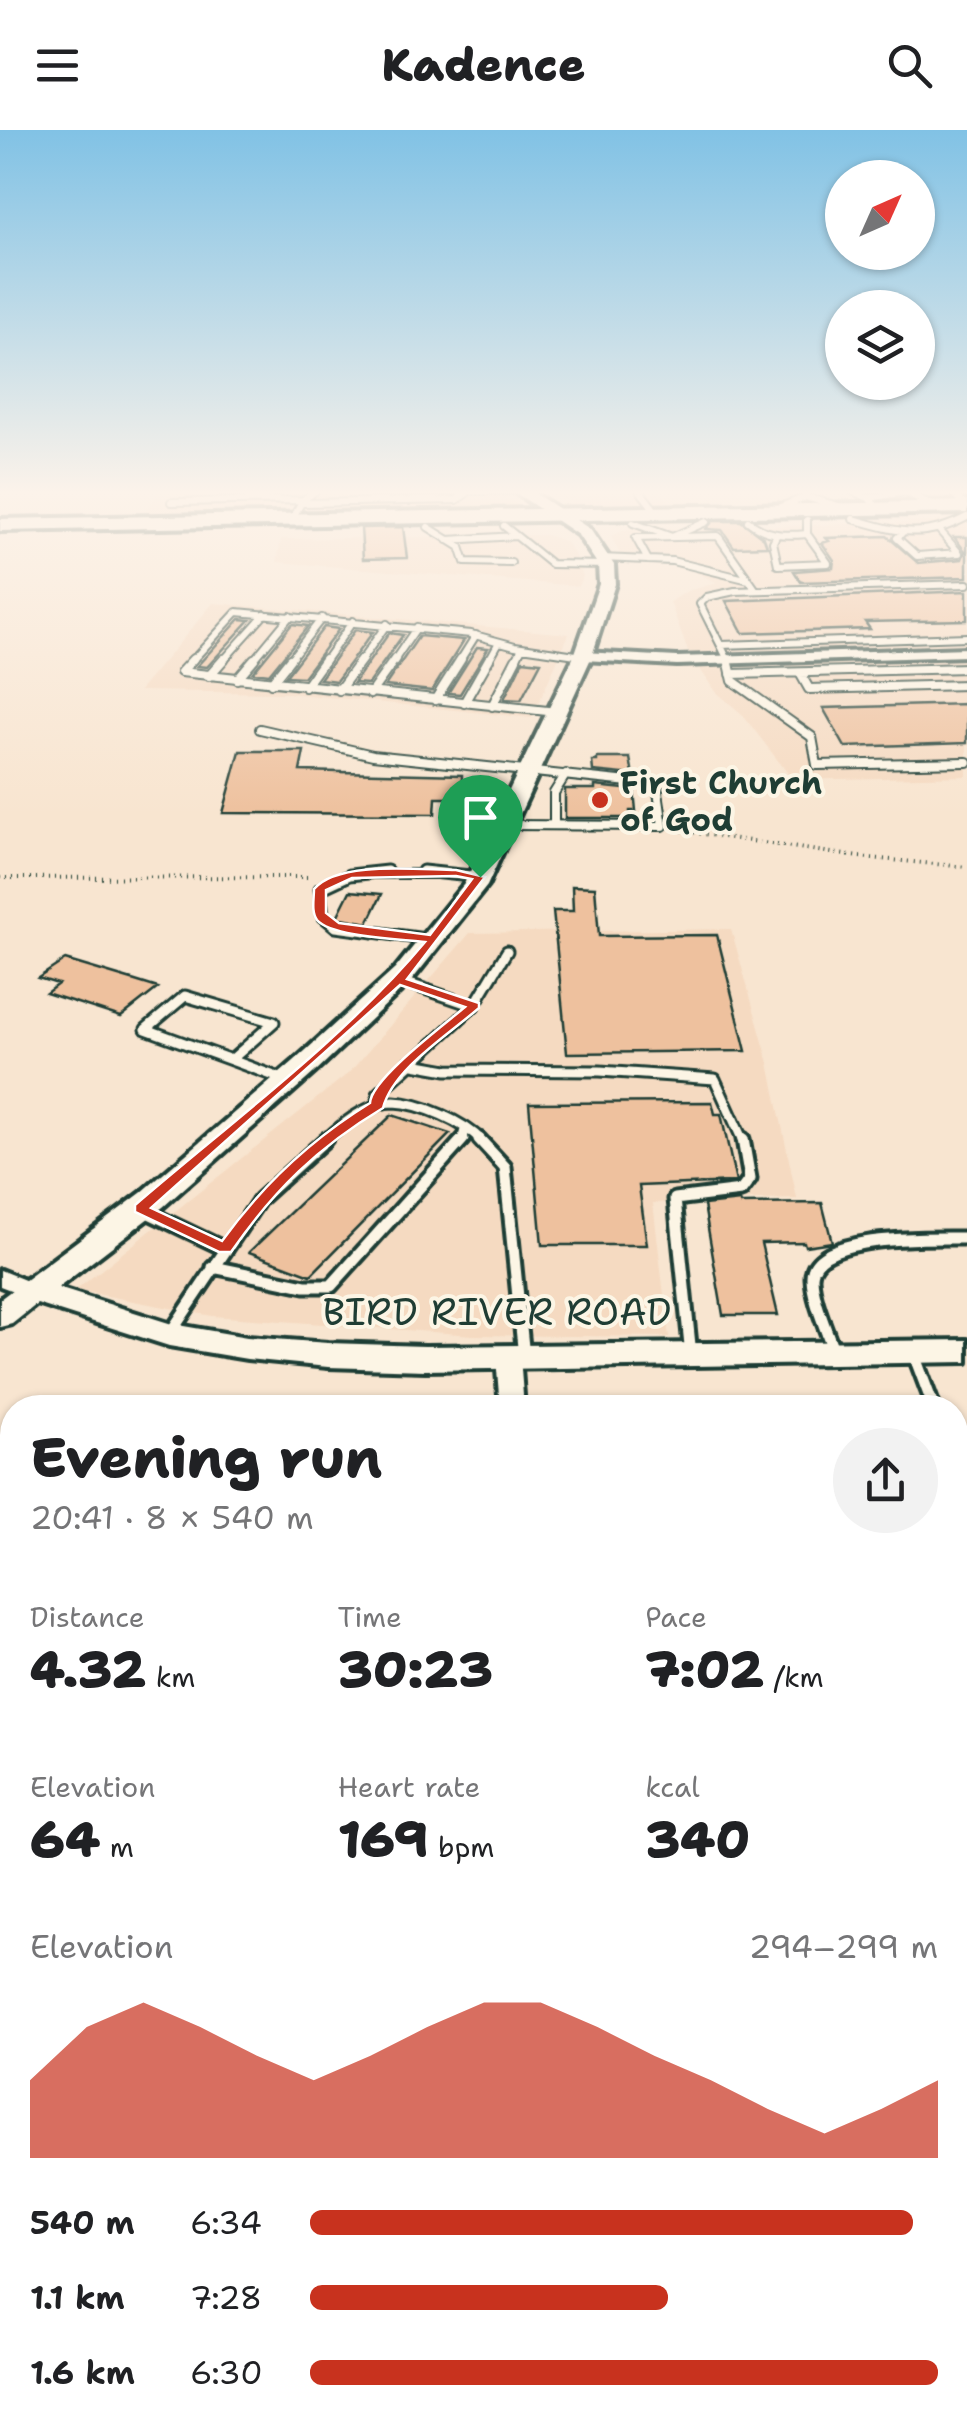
<!DOCTYPE html>
<meta charset="utf-8">
<style>
:root{--surface:#fff;--page:#f2f2f2;--text:#202124;--muted:#757577;--accent:#c8321e}
body{margin:0;font-family:"Shantell Sans",sans-serif;background:var(--page);color:var(--text);height:100vh;display:flex;flex-direction:column;font-size:38px;white-space:nowrap}
*{box-sizing:border-box;margin:0}
p{font-size:32px;color:var(--muted)}
.icon{flex:none;width:55px;height:55px;fill:none;stroke:currentColor;stroke-width:2;stroke-linecap:round;stroke-linejoin:round}
.map{position:relative;flex:1;overflow:hidden}
.panel{position:absolute;left:0px;top:1265px;width:968px;height:1038px;display:flex;flex-direction:column;background:var(--surface);border-radius:40px 40px 0 0;box-shadow:0 2px 8px #0004}
.panel>*{flex:none}
.needle{width:65px;rotate:45deg}
.controls{position:absolute;left:825px;top:30px;display:grid;gap:20px}
.controls a{display:grid;place-items:center;width:110px;height:110px;border-radius:50%;background:var(--surface);box-shadow:0 2px 8px #0004;font-size:50px}
.pin{position:absolute;display:grid;place-items:center;width:85px;height:85px;color:#fff;margin:-102px -42px;border-radius:50% 50% 50% 0;rotate:-45deg;box-shadow:0 0 10px #0007}
.pin .icon{rotate:45deg}
.round{display:grid;place-items:center;flex:none;width:105px;height:105px;border-radius:52px;background:var(--page)}
.overview{display:flex;align-items:center;justify-content:space-between;height:170px;padding:0 30px}
h1{font-size:55px;font-weight:800;line-height:75px}
.metrics{display:grid;grid-template-columns:repeat(3,1fr);gap:15px;height:170px;padding:10px 30px}
.metrics div{display:grid;align-content:center}
.metrics b{font-size:50px;font-weight:800}
.metrics small{font-size:28px;font-weight:400}
.metrics p{font-size:28px}
.chart{height:280px;padding:20px 30px}
.chart p{display:flex;justify-content:space-between}
.chart svg{width:100%;height:180px;margin-top:10px;fill:var(--accent);opacity:.7}
ul{padding:0 30px;list-style:none;font-size:32px}
li{display:grid;grid-template-columns:160px 120px 1fr;align-items:center;height:75px}
li i{height:25px;border-radius:12px;background:var(--accent)}
header{display:flex;justify-content:space-between;align-items:center;height:130px;padding:0 30px;background:var(--surface);font-size:45px;font-weight:800}
.map>svg:first-child{display:block}
.built{fill:#f5dac1}
.green{fill:#a2e5b0;stroke:#609172;stroke-width:2.5}
.building{fill:#eec19e;stroke:#1f3d34;stroke-width:2.5}
.lines{fill:none;stroke-linecap:round;stroke-linejoin:round}
.lane-far5-casing{stroke:#1f3d34;stroke-width:10}
.lane-far4-casing{stroke:#1f3d34;stroke-width:12}
.lane-far3-casing{stroke:#1f3d34;stroke-width:15}
.lane-far2-casing{stroke:#1f3d34;stroke-width:19}
.lane-far1-casing{stroke:#1f3d34;stroke-width:21}
.lane-casing{stroke:#1f3d34;stroke-width:25}
.street-casing{stroke:#1f3d34;stroke-width:8}
.secondary-casing{stroke:#1f3d34;stroke-width:8}
.highway-casing{stroke:#1f3d34;stroke-width:8}
.path-far2{stroke:#1f3d34;stroke-width:4;stroke-dasharray:1 5;stroke-linecap:butt}
.path-far1{stroke:#1f3d34;stroke-width:6;stroke-dasharray:4 10;stroke-linecap:butt}
.path{stroke:#1f3d34;stroke-width:8;stroke-dasharray:4 12;stroke-linecap:butt}
.lane-far5{stroke:#fcf5e5;stroke-width:6}
.lane-far4{stroke:#fcf5e5;stroke-width:8}
.lane-far3{stroke:#fcf5e5;stroke-width:9}
.lane-far2{stroke:#fcf5e5;stroke-width:11}
.lane-far1{stroke:#fcf5e5;stroke-width:14}
.lane{stroke:#fcf5e5;stroke-width:18}
.street{fill:#fcf5e5;fill-rule:evenodd}
.secondary{fill:#fcf5e5;fill-rule:evenodd}
.highway{fill:#fcf5e5;fill-rule:evenodd}
.route{fill:#c8321e;stroke:#fff;stroke-width:2.5;fill-rule:evenodd}
.poi-dot{fill:#c8321e;stroke:#fcf5e5;stroke-width:4}
.labels{text-anchor:middle;dominant-baseline:central;stroke-width:8;stroke-linejoin:round;paint-order:stroke}
.far-poi-label{font-size:32px;font-weight:bold;fill:#1f3d34;stroke:#fcf5e5;text-anchor:start}
.street-label{font-size:38px;fill:#1f3d34;stroke:#fcf5e5}
</style>
<header><svg class="icon" aria-label="menu" viewBox="0 0 24 24"><path d="M4 6h16M4 12h16M4 18h16"/></svg>Kadence<svg class="icon" aria-label="search" viewBox="0 0 24 24"><circle cx="10" cy="10" r="6"/><path d="M15 15l6 6"/></svg></header>
<div class="map">
<svg width="967" height="2302" viewBox="0 0 967 2302">
<rect width="100%" height="100%" fill="#f8e5d0"/>
<filter id="ink" filterUnits="userSpaceOnUse"><feTurbulence type="fractalNoise" baseFrequency=".01" numOctaves="2"/><feDisplacementMap in="SourceGraphic" scale="20" xChannelSelector="R" yChannelSelector="G"/><feConvolveMatrix kernelMatrix="1 2 1 2 8 2 1 2 1" color-interpolation-filters="sRGB"/></filter>
<g filter="url(#ink)">
<path class="built" d="M158,361H498L521,377L145,385Z
M546,361H662L672,375L597,378L574,375Z
M967,391V646L793,650L742,584L714,560L688,521L670,472L687,461L717,453L692,440L666,434L624,432L611,406L625,400Z
M547,405L566,412L574,424L583,446L578,456L277,432L281,409Z
M213,473L569,504L532,588L288,563L139,561Z
M731,799L769,933L797,1069L653,1073L669,1207L473,1205L212,1186L76,1160L350,942L470,803Z
M12,1545V2290H840L835,2302H0V1554Z
M955,1734L967,1753V2173L955,2178Z"/>
<path class="green" d="M151,2290H695L694,2302H150Z"/>
<path class="building" d="M713,391H741L764,408L767,416L734,417L722,400L706,399Z
M403,397L407,428L363,429L361,398Z
M887,406L918,433L962,429L965,421L954,407H967V447L801,452L794,441L833,438L834,430L822,413L829,411L826,408Z
M967,461V490L865,492L870,499L743,503L726,471Z
M240,489L250,490L207,537L197,536Z
M292,494L308,496L269,544L253,542Z
M324,497L339,499L303,547L286,546Z
M355,500L373,502L336,551L320,549Z
M389,503L403,505L368,554L354,553Z
M419,506L464,510L432,561L385,556Z
M477,517L488,518L460,564L448,563Z
M523,530L541,532L521,570L504,569Z
M967,574V613L845,617L823,578Z
M240,621H304L300,641L462,645L461,668H436L435,684L223,683Z
M597,628H630L633,645L593,641L592,631H597Z
M595,656L634,660L636,681H630V688H565V659H595Z
M572,756L595,757L599,806L717,805L746,921L567,923L553,781H573Z
M350,761L382,764L368,793L337,787Z
M65,830L132,850L158,858L121,887L46,863L58,854L38,848Z
M712,972L715,984H721L736,1052L639,1056L647,1115H542L529,973Z
M392,985L450,1004L311,1145L249,1122Z
M740,1071L741,1074L822,1073L832,1112L805,1116L804,1112L761,1113L778,1185H723L704,1075Z"/>
<g class="lines">
<g class="lane-far5-casing">
<path id="lane-far5" d="M434,361H514
M640,361L658,384
M852,361L869,368
M954,364L966,377
M171,372L303,370
M301,373L457,370L467,363
M878,379L869,368L905,362L939,378
M770,381L806,367L845,378
M853,389C899,402 923,410 967,387
M748,391C766,406 785,406 807,404V390
M290,392L303,370L315,361
M633,393L672,407L706,392
M504,396L551,434L606,435
M428,397L460,417L465,432L511,433
M902,403L897,408L917,426L959,423L940,401
M777,404L773,412L778,435L828,433L807,404
M448,410L516,406
M601,428L672,431L749,450
M648,430L636,408L718,406L756,460
M721,515L967,507
M191,532L237,482L471,504L515,516L583,526
M222,532L265,484
M252,532L290,486
M288,532L322,488
M324,532L353,491
M360,532L387,494
M393,532L417,497
M459,532L476,505
M488,532L499,512
M515,532L522,517
M729,532L700,474L707,467L735,461L967,454"/>
</g>
<g class="lane-far4-casing">
<path id="lane-far4" d="M193,529L181,542L557,582
M728,529L733,551L812,607L817,635L967,632
M800,543L809,559L967,555
M731,544L967,538
M209,546L224,529
M237,549L254,529
M271,553L290,529
M305,557L325,529
M339,560L362,529
M370,564L395,529
M435,570L461,529
M464,573L489,529
M492,576L516,529
M260,599L373,625L657,655L663,696L504,695
M554,695V663L566,644
M360,744H456"/>
</g>
<g class="lane-far3-casing">
<path id="lane-far3" d="M387,741L350,745L320,759L323,786L336,797L433,810
M423,741L480,747
M185,866L274,892L231,930L146,899Z
M474,876L507,821
M231,930L288,951
M408,933L447,940L600,941L715,949L743,1011
M378,975V964L474,876L398,850
M324,1011C341,995 369,972 394,972C421,973 464,992 482,1011
M462,1011L465,1000"/>
</g>
<g class="lane-far2-casing">
<path id="lane-far2" d="M479,1009L505,1037L524,1227
M143,1080L225,1119
M213,1137L305,1156H331L463,1009
M169,1205L260,1069L326,1009
M913,1222L934,1278
M834,1223C827,1200 813,1172 812,1148C810,1102 937,1109 967,1108
M691,1225L675,1069L741,1061L750,1049L743,1009
M955,1332L965,1348"/>
</g>
<g class="lane-far1-casing">
<path id="lane-far1" d="M964,1345L967,1350
M0,1372L12,1369
M0,1727L12,1716"/>
</g>
<g class="lane-casing">
<path id="lane" d="M0,2145L8,2155L0,2163"/>
</g>
<g class="street-casing">
<path id="street" d="M967,518V526L677,535L583,530L577,526L583,522L677,527Z
M0,1140L42,1157L45,1162L34,1169L0,1156Z
M508,1219L520,1227L524,1278H500L496,1227Z
M12,1504V1530L0,1535V1508Z
M955,1643L967,1649V1688L955,1683Z
M967,2213V2256L955,2261V2218Z
M886,2290H928L923,2302H881Z"/>
</g>
<g class="secondary-casing">
<path id="secondary" d="M513,361H531L590,399L614,435L615,454L592,526L487,756L413,849L314,943L163,1077L58,1158L172,1194L247,1207L328,1213L425,1216L967,1210V1232L425,1240L328,1237L247,1229L169,1216L37,1174L12,1194L0,1197V1169L141,1063L294,931L395,839L464,754L574,526L599,454L598,435L578,405Z"/>
</g>
<g class="highway-casing">
<path id="highway" d="M967,371V383L0,401V389Z"/>
</g>
<path class="path-far2" d="M676,700L859,727L967,737
M0,748L307,747"/>
<path class="path-far1" d="M0,1584L12,1578"/>
<path class="path" d="M955,1898L967,1918
M955,2039L967,2036
M794,2302L804,2290"/>
<use href="#lane-far5" class="lane-far5"/>
<use href="#lane-far4" class="lane-far4"/>
<use href="#lane-far3" class="lane-far3"/>
<use href="#lane-far2" class="lane-far2"/>
<use href="#lane-far1" class="lane-far1"/>
<use href="#lane" class="lane"/>
<use href="#street" class="street"/>
<use href="#secondary" class="secondary"/>
<use href="#highway" class="highway"/>
</g>
</g>
<linearGradient id="sky" x2="0" y2="1"><stop stop-color="#81c2e5"/><stop offset="0.53" stop-color="#fcf3ea"/><stop offset="1" stop-color="#fcf3ea" stop-opacity="0"/></linearGradient>
<rect width="967" height="684" fill="url(#sky)"/>
<path class="route" d="M456,740L485,747L407,849L479,873V878C448,905 393,939 383,978C318,1017 274,1060 231,1122H219L135,1082V1075C231,992 343,910 425,812C402,809 331,807 317,790C311,782 314,769 314,759C338,730 420,740 456,740ZM456,746L472,749L430,805L339,793L326,783V760L352,748ZM400,855L465,877C445,894 371,949 370,973C310,1010 263,1054 222,1111L151,1078Z"/>
<circle class="poi-dot" cx="600" cy="670" r="10"/>
<g class="labels">
<g class="far-poi-label">
<text x="620" y="652">First Church<tspan x="620" dy="37">of God</tspan></text>
</g>
<g class="street-label">
<text x="497" y="1181">BIRD RIVER ROAD</text>
</g>
</g>
</svg>
<div class="controls">
<a><svg class="needle" viewBox="-14 -14 28 28"><path d="M0-13l5 13h-10z" fill="#e53935"/><path d="M0 13l5-13h-10z" fill="#757577"/></svg></a>
<a><svg class="icon" aria-label="layers" viewBox="0 0 24 24"><path d="M12 4l9 5-9 5-9-5zM3 14l9 5 9-5"/></svg></a>
</div>
<div class="pin" style="left:480px;top:747px;background:#1e9e55"><svg class="icon" aria-label="arrive" viewBox="0 0 24 24"><path d="M6 21V4h12l-3 4 3 4H6"/></svg></div>
<section class="panel">
<div class="overview"><div><h1>Evening run</h1><p>20:41 · 8 × 540 m</p></div><a class="round"><svg class="icon" aria-label="share" viewBox="0 0 24 24"><path d="M12 15V3M7 8l5-5 5 5M5 13v7h14v-7"/></svg></a></div>
<div class="metrics">
<div><p>Distance</p><b>4.32<small> km</small></b></div>
<div><p>Time</p><b>30:23</b></div>
<div><p>Pace</p><b>7:02<small> /km</small></b></div>
</div>
<div class="metrics">
<div><p>Elevation</p><b>64<small> m</small></b></div>
<div><p>Heart rate</p><b>169<small> bpm</small></b></div>
<div><p>kcal</p><b>340</b></div>
</div>
<div class="chart"><p><span>Elevation</span>294–299 m</p>
<svg viewBox="0 0 160 44" preserveAspectRatio="none"><path d="M0 44V25L10 12L20 6L30 12L40 19L50 25L60 19L70 12L80 6L90 6L100 12L110 19L120 25L130 32L140 38L150 32L160 25V44z"/></svg>
</div>
<ul>
<li><b>540 m</b>6:34<i style="width:96%"></i></li>
<li><b>1.1 km</b>7:28<i style="width:57%"></i></li>
<li><b>1.6 km</b>6:30<i style="width:100%"></i></li>
</ul>
</section>
</div>
